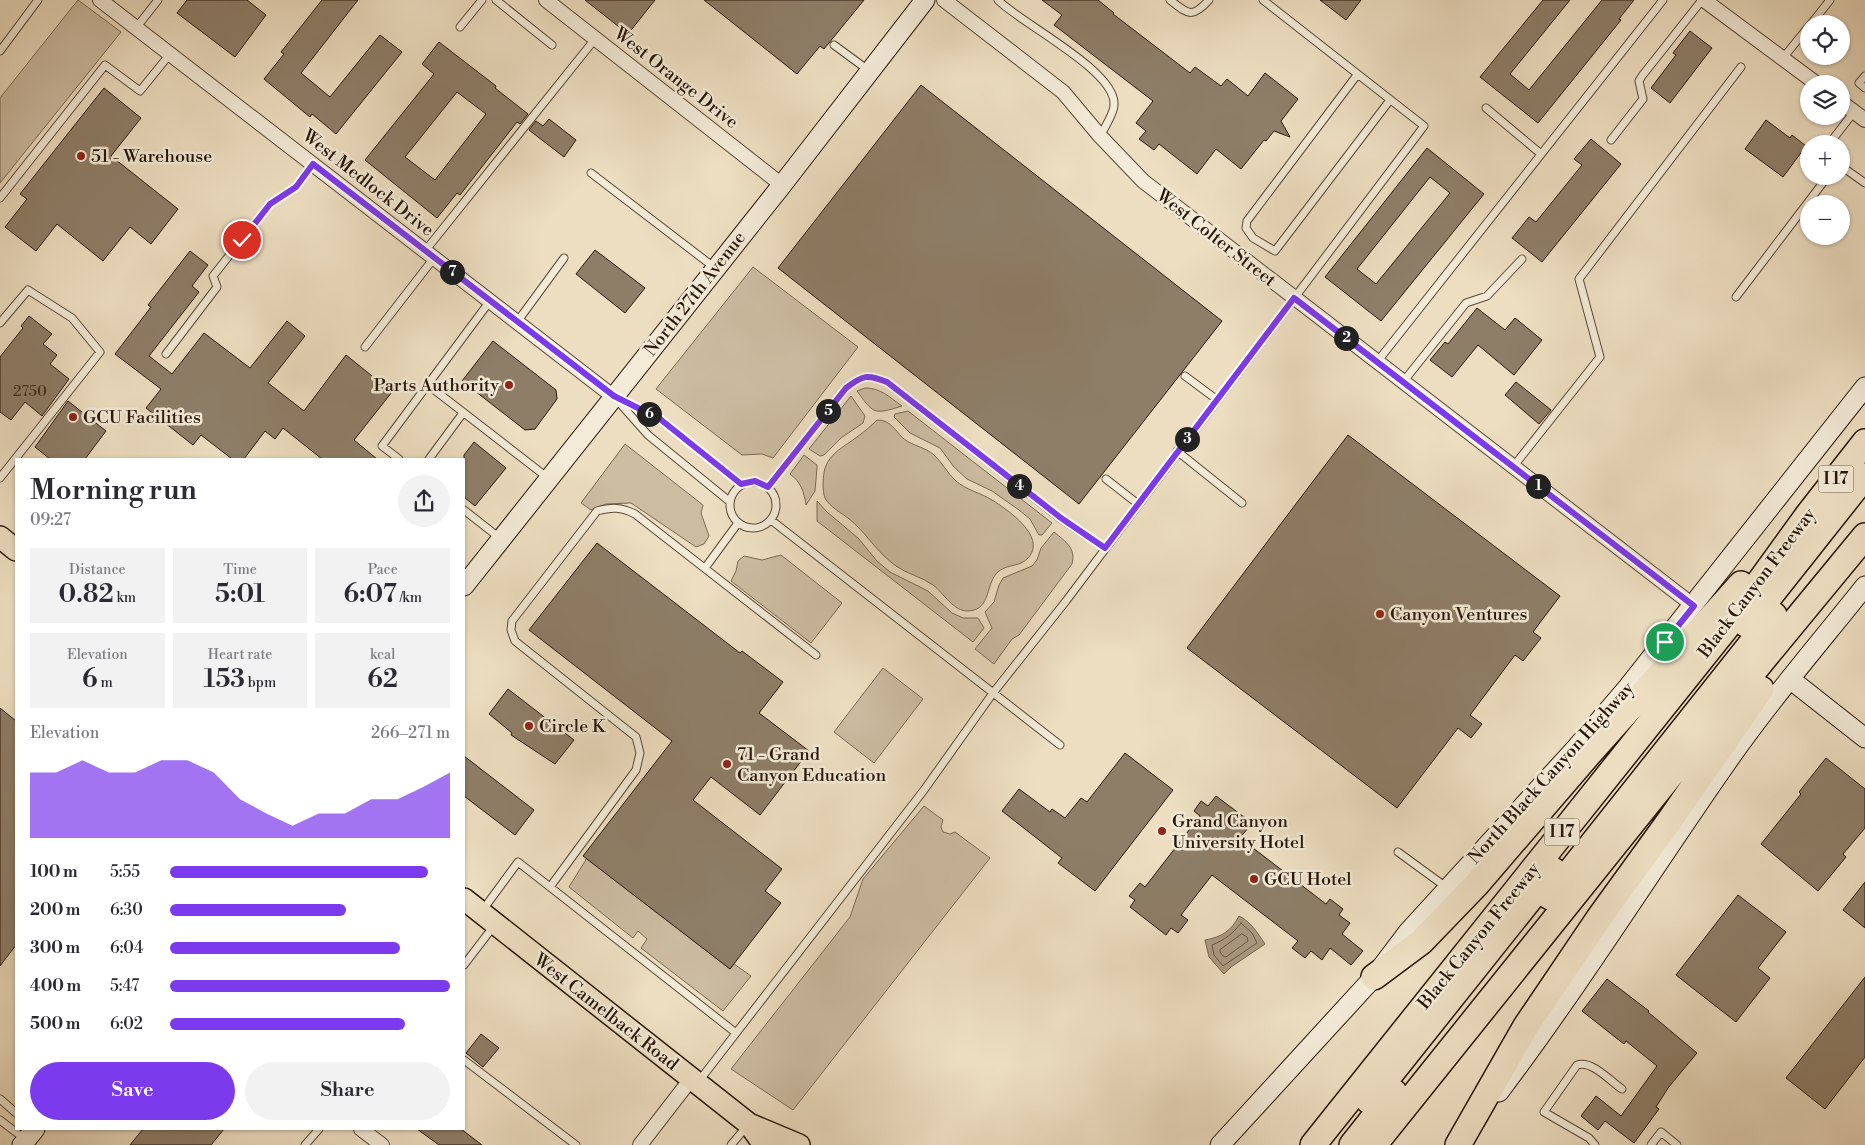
<!DOCTYPE html>
<meta charset="utf-8">
<style>
:root{--surface:#fff;--page:#f2f2f3;--text:#2b2b33;--muted:#7c7c81;--accent:#7c3aed}
body{margin:0;font-family:"Libre Bodoni",serif;background:var(--page);color:var(--text);height:100vh;display:flex;flex-direction:column;font-size:19px;white-space:nowrap}
*{box-sizing:border-box;margin:0}
p{font-size:16px;color:var(--muted)}
.icon{flex:none;width:28px;height:28px;fill:none;stroke:currentColor;stroke-width:2;stroke-linecap:round;stroke-linejoin:round}
.map{position:relative;flex:1;overflow:hidden}
.drawer{position:absolute;left:15px;top:458px;width:450px;height:672px;display:flex;flex-direction:column;background:var(--surface);border-radius:0px;box-shadow:0 1px 4px #0004}
.drawer>*{flex:none}
.buttons{position:absolute;left:1800px;top:15px;display:grid;gap:10px}
.buttons a{display:grid;place-items:center;width:50px;height:50px;border-radius:50%;background:var(--surface);box-shadow:0 1px 4px #0004;font-size:25px}
.pin{position:absolute;display:grid;place-items:center;width:42px;height:42px;color:#fff;margin:-21px;border:2px solid #fff;border-radius:50%;box-shadow:0 1px 5px #0007}
.km{position:absolute;width:25px;height:25px;margin:-12px;border-radius:50%;background:#222;color:#fff;font-size:14px;line-height:25px;text-align:center}
.round{display:grid;place-items:center;flex:none;width:52px;height:52px;border-radius:26px;background:var(--page)}
.summary{display:flex;align-items:center;justify-content:space-between;height:85px;padding:0 15px}
h1{font-size:28px;font-weight:600;line-height:38px}
.metrics{display:grid;grid-template-columns:repeat(3,1fr);gap:8px;height:85px;padding:5px 15px}
.metrics div{display:grid;align-content:center;border-radius:0px;background:var(--page);text-align:center}
.metrics b{font-size:25px;font-weight:600}
.metrics small{font-size:14px;font-weight:400}
.metrics p{font-size:14px}
.chart{height:140px;padding:10px 15px}
.chart p{display:flex;justify-content:space-between}
.chart svg{width:100%;height:90px;margin-top:5px;fill:var(--accent);opacity:.7}
.cta{display:flex;gap:10px;margin-top:auto;padding:10px 15px}
.cta a{flex:1;height:58px;border-radius:30px;background:var(--accent);color:#fff;font-size:20px;font-weight:600;line-height:58px;text-align:center}
.cta a+a{background:var(--page);color:var(--text)}
ul{padding:0 15px;list-style:none;font-size:16px}
li{display:grid;grid-template-columns:80px 60px 1fr;align-items:center;height:38px}
li i{height:12px;border-radius:6px;background:var(--accent)}
.map>svg:first-child{display:block}
.green{fill:#ccbca2;stroke:#7a6955}
.water{fill:#aa9a82;stroke:#766551}
.lines{fill:none;stroke-linecap:round;stroke-linejoin:round}
.shore{stroke:#695845;stroke-width:1}
.building{fill:#8e7e68;stroke:#281608;fill-rule:evenodd}
.lane-casing{stroke:#594836;stroke-width:9}
.street-casing{stroke:#594836;stroke-width:16}
.secondary-casing{stroke:#281608;stroke-width:21}
.primary-casing{stroke:#281608;stroke-width:24}
.highway-casing{stroke:#281608;stroke-width:28}
.lane{stroke:#f3ead7;stroke-width:7}
.street{stroke:#f3ead7;stroke-width:14}
.secondary{stroke:#f3ead7;stroke-width:19}
.primary{stroke:#eddec1;stroke-width:21}
.highway{stroke:#eddec1;stroke-width:25}
.route-casing{stroke:#fff;stroke-width:10}
.route{stroke:#7c3aed;stroke-width:6}
.poi-dot{fill:#8f2418;stroke:#f3ead7;stroke-width:2}
.labels{text-anchor:middle;dominant-baseline:central;stroke-width:5;stroke-linejoin:round;paint-order:stroke}
.number-label{font-size:15px;fill:#423020}
.shield{fill:#f3ead7;stroke:#655646;stroke-width:1}
.shield-label{font-size:16px;font-weight:bold;fill:#281608}
.street-label{font-size:18px;fill:#281608;stroke:#f3ead7}
.poi-label{font-size:18px;fill:#281608;stroke:#f3ead7;text-anchor:start}
</style>
<div class="map">
<svg width="1865" height="1145" viewBox="0 0 1865 1145">
<rect width="100%" height="100%" fill="#eddec1"/>
<filter id="stains"><feTurbulence type="fractalNoise" baseFrequency=".004" numOctaves="4"/><feColorMatrix values="0 0 0 0 .2 0 0 0 0 .09 0 0 0 0 .02 0 0 0 .5 -.17"/></filter>
<radialGradient id="worn" r=".72"><stop offset=".6" stop-color="#630" stop-opacity="0"/><stop offset="1" stop-color="#630" stop-opacity=".3"/></radialGradient>
<path class="green" d="M78,0L121,32L0,183V98Z
M753,267L858,347L773,458L762,454L742,455L656,389Z
M865,388C881,388 889,397 902,406C873,415 874,414 857,391Z
M851,396L865,416L863,423L841,438L824,455L820,456L809,449Z
M908,411L1052,523L1042,535H1039L1030,519L1019,510L992,491L967,479L954,467L940,448L910,433L894,417L895,414Z
M877,420C890,419 896,432 904,439C913,446 925,447 934,455C942,462 947,473 956,481C966,490 981,493 992,500C1008,510 1046,536 1029,557C1021,567 1008,564 999,571C985,582 992,609 969,611C953,612 944,593 933,585C922,577 907,574 896,566C877,553 866,532 848,518C840,512 830,507 825,498C822,491 823,475 825,468C830,453 845,446 857,437C864,432 871,426 877,420Z
M625,444L703,505L701,513L709,536L704,544L696,547L631,503L606,504L591,510L581,503Z
M804,455L817,465V468L815,491L806,505C804,492 801,482 790,474Z
M817,501L827,512L858,538L877,561L890,572L928,591L952,613L963,618H978L984,628L973,642L817,521Z
M1054,532C1066,542 1076,548 1072,564L1019,635L1012,639L994,664L975,649L992,628L985,612L994,602L999,585L1003,578L1032,566L1037,560L1041,548Z
M781,555L842,603L811,643L731,581L736,571L738,561L744,556L762,560Z
M883,668L923,699L874,763L834,732Z
M924,806L943,820L941,827L943,832L950,834L955,832L990,858L793,1110L731,1069L850,917L863,879Z
M587,858L730,969L734,964L751,976L723,1011L641,948L647,939L638,931L633,938L569,887Z"/>
<path class="water" d="M1239,916C1251,922 1257,932 1265,944L1231,967L1224,974L1209,957L1205,940C1222,937 1231,931 1239,916Z"/>
<g class="lines">
<path class="shore" d="M1241,923L1252,933L1257,943L1223,966L1214,955L1212,945C1224,940 1233,934 1241,923Z
M1242,934L1247,937L1248,941L1226,957L1223,956L1220,952V950Z"/>
</g>
<path class="building" d="M187,0H247L266,15L235,57L177,13Z
M322,0H358L301,73L330,97L380,35L402,52L336,134L312,114L310,117L264,79L284,54L281,52Z
M585,0H655L628,34Z
M704,0H864L824,49L820,46L797,74Z
M1042,0H1098L1114,13L1113,14L1190,73L1195,67L1221,86L1227,79L1248,96L1265,73L1298,99L1281,121L1290,137L1274,131L1266,141L1264,140L1241,169L1216,149L1197,174L1159,144L1154,150L1139,139L1146,131L1136,123L1153,101L1054,25L1062,15Z
M1320,0H1361L1346,20Z
M1543,0H1570L1510,74L1529,90L1602,0H1634L1619,19L1621,20L1538,123L1480,77Z
M1690,31L1712,48L1670,103L1651,88L1676,55L1673,53Z
M439,42L496,86L495,88L528,114L520,124L517,122L460,195L457,193L437,218L365,160L434,74L422,64ZM457,92L486,114L435,180L405,157Z
M921,85L1222,321L1079,504L778,268Z
M104,88L141,118L111,156L178,209L151,244L130,227L103,261L57,224L36,251L5,227L27,199L20,194Z
M549,119L576,140L564,157L529,130L536,121L543,126Z
M1766,120L1790,138L1792,135L1806,146L1783,177L1745,149Z
M1591,139L1621,164L1542,262L1512,238L1529,217L1536,222L1582,165L1574,159Z
M1427,148L1484,194L1381,321L1325,277ZM1430,177L1450,193L1376,284L1357,269Z
M595,250L645,288L625,313L576,274Z
M190,251L208,265L192,286L199,292L149,356L172,374L204,333L250,368L287,321L305,336L268,383L304,411L346,355L392,392L354,440L377,459H322L283,428L275,439L265,431L244,459H232L201,435L193,445L146,408L161,389L115,354L151,307L148,305Z
M1477,308L1505,330L1515,318L1542,340L1514,375L1478,345L1452,377L1430,360L1445,342L1448,344Z
M29,316L52,334L43,344L57,355L50,364L69,379L42,416L25,402L11,420L0,412V357L23,328L21,326Z
M493,341L556,390L557,399L535,429L525,430L462,381Z
M1516,382L1551,410L1539,424L1505,395Z
M68,401L106,431L85,459H50L35,447Z
M1348,435L1560,596L1533,632L1541,638L1523,661L1515,655L1470,715L1482,724L1471,738L1458,728L1397,808L1187,648Z
M474,442L506,468L475,506L464,497V455Z
M597,543L740,653L742,651L783,682L759,713L809,751L760,815L711,777L693,800L782,869L765,891L781,903L730,969L583,856L672,741L529,630Z
M508,689L574,740L555,764L511,735L512,733L489,714Z
M0,708L16,721V945L0,966Z
M1125,753L1173,790L1095,891L1058,863L1062,858L1002,811L1019,789L1050,812L1052,809L1065,818L1081,798L1087,802Z
M464,756L534,810L515,835L464,796Z
M1826,758L1865,789V828L1843,854L1846,857L1818,891L1761,844L1801,794L1799,792Z
M1216,796L1252,823L1240,838L1326,904L1330,899L1343,909L1339,915L1350,923L1342,934L1363,951L1351,965L1330,948L1322,960L1311,951L1305,958L1292,948L1298,941L1212,875L1181,915L1188,920L1178,933L1171,928L1166,935L1130,907L1135,900L1129,896L1140,883L1145,887L1200,816L1194,811L1201,801L1208,806Z
M1865,882V928L1843,910Z
M1738,895L1786,932L1758,968L1770,978L1736,1022L1676,975Z
M1865,977V1057L1825,1109L1786,1078Z
M1607,979L1649,1011L1648,1012L1697,1053L1668,1088L1656,1107L1659,1109L1634,1143L1605,1121L1598,1130L1581,1116L1596,1096L1621,1116L1657,1066L1626,1041L1624,1044L1582,1011Z
M481,1034L499,1048L483,1067L466,1053Z
M143,1129H224L211,1145H130Z
M417,1129H461L482,1145H439Z"/>
<g class="lines">
<g class="lane-casing">
<path id="lane" d="M496,0L552,45
M998,0C1020,23 1117,71 1114,105C1114,113 1104,129 1100,136
M1170,0C1188,14 1192,19 1209,0
M1811,24L1830,0
M460,27L482,0
M136,28L158,0
M834,45L868,70
M0,51L38,0
M1783,58L1809,26
M1357,75L1247,221L1246,228L1253,238L1275,251L1390,100
M1865,76L1859,83L1865,88
M1486,108L1541,154
M1611,140L1643,99L1639,81L1642,76L1702,0
M1829,144L1854,112
M1841,166L1865,183
M591,173L715,268
M0,198L105,65L140,91L170,54
M425,251L595,39
M1736,297L1828,176
M517,322L564,258
M0,323L28,290L72,318L100,352L0,478
M365,347L434,258
M166,354L217,287L213,276L270,204L296,187L313,164
M1377,362L1663,0
M1185,376L1216,399
M1403,382L1466,303L1487,296L1522,259
M428,385L548,478
M617,398L660,419L741,484
M616,399L648,435L729,501
M1177,451L1242,503
M399,459L382,446L490,301
M429,459L463,413
M1513,467L1600,357L1579,279L1741,67
M1106,479L1138,504
M730 505a23 23 0 1 1 46 0a23 23 0 1 1-46 0Z
M768,487L846,388C863,375 867,374 887,382L1061,519L1105,548
M464,510L501,539
M771,520L1060,745
M705,568L738,523
M1398,852L1446,887
M550,887L736,1033
M482,911L518,862L550,887L636,770L640,753L636,737L515,641L511,630L512,621L597,511C612,507 621,507 635,514L816,655
M464,965L493,927
M464,1060L576,1145
M699,1081L924,790L993,693L1066,601L1424,126L1263,0
M0,1099L16,1113
M0,1120L25,1139
M305,1145L319,1129
M731,1145L747,1126
M1595,1145L1589,1138L1544,1112L1577,1065C1592,1060 1610,1081 1622,1089
M1651,1145L1661,1132L1677,1145"/>
</g>
<g class="street-casing">
<path id="street" d="M100,0L614,397
M546,0L782,185
M944,0L1063,92L1100,136L1143,181L1694,606
M1704,0L1817,84
M1841,102L1865,120
M361,1129L382,1145
M640,1145L691,1079"/>
</g>
<g class="secondary-casing">
<path id="secondary" d="M464,586L782,185L925,0
M1790,679L1865,738
M1499,1092C1579,986 1649,874 1725,765C1768,703 1818,645 1865,586
M22,1145L35,1129
M1220,1145L1374,977L1408,932L1576,748L1628,687L1865,387"/>
</g>
<g class="primary-casing">
<path id="primary" d="M0,537L16,550
M464,899L749,1124L764,1145
M749,1124L799,1145"/>
</g>
<g class="highway-casing">
<path id="highway" d="M1747,625L1865,476
M1550,897L1774,615
M1374,977L1421,942L1476,885L1587,756L1741,584
M1369,1101L1553,870
M1313,1145L1726,628L1807,516L1865,442
M1352,1145L1394,1092
M1374,1145L1762,661L1865,536
M1458,1145L1526,1026L1599,918L1670,820L1761,689"/>
</g>
<use href="#lane" class="lane"/>
<use href="#street" class="street"/>
<use href="#secondary" class="secondary"/>
<use href="#primary" class="primary"/>
<use href="#highway" class="highway"/>
</g>
<g class="lines">
<g class="route-casing">
<path id="route" d="M242,240L270,204L296,187L313,164L614,396L660,419L741,484L755,481L768,487L846,388C863,375 867,374 887,382L1061,518L1105,548L1294,298L1694,606L1665,642"/>
</g>
<use href="#route" class="route"/>
</g>
<g class="poi-dot">
<circle cx="81" cy="156" r="5"/>
<circle cx="509" cy="385" r="5"/>
<circle cx="73" cy="417" r="5"/>
<circle cx="1380" cy="614" r="5"/>
<circle cx="529" cy="726" r="5"/>
<circle cx="727" cy="764" r="5"/>
<circle cx="1162" cy="831" r="5"/>
<circle cx="1254" cy="879" r="5"/>
</g>
<g class="labels">
<g class="number-label">
<text x="30" y="391">2750</text>
</g>
<g class="shield">
<rect x="1818.5" y="465.5" width="35" height="27" rx="4"/>
<rect x="1544.5" y="818.5" width="35" height="27" rx="4"/>
</g>
<g class="shield-label">
<text x="1836" y="479">I 17</text>
<text x="1562" y="832">I 17</text>
</g>
<g class="street-label">
<text transform="translate(676 78) rotate(38)">West Orange Drive</text>
<text transform="translate(368 183) rotate(38)">West Medlock Drive</text>
<text transform="translate(1216 238) rotate(38)">West Colter Street</text>
<text transform="translate(695 294) rotate(-52)">North 27th Avenue</text>
<text transform="translate(1757 583) rotate(-53)">Black Canyon Freeway</text>
<text transform="translate(1551 773) rotate(-48)">North Black Canyon Highway</text>
<text transform="translate(1479 936) rotate(-51)">Black Canyon Freeway</text>
<text transform="translate(606 1012) rotate(38)">West Camelback Road</text>
</g>
<g class="poi-label">
<text x="91" y="156">51 - Warehouse</text>
<text x="499" y="385" text-anchor="end">Parts Authority</text>
<text x="83" y="417">GCU Facilities</text>
<text x="1390" y="614">Canyon Ventures</text>
<text x="539" y="726">Circle K</text>
<text x="737" y="754">71 - Grand<tspan x="737" dy="21">Canyon Education</tspan></text>
<text x="1172" y="821">Grand Canyon<tspan x="1172" dy="21">University Hotel</tspan></text>
<text x="1264" y="879">GCU Hotel</text>
</g>
</g>
<rect width="100%" height="100%" filter="url(#stains)"/>
<rect width="100%" height="100%" fill="url(#worn)"/>
</svg>
<div class="buttons">
<a><svg class="icon" aria-label="locate" viewBox="0 0 24 24"><circle cx="12" cy="12" r="6"/><path d="M12 2v4M12 18v4M2 12h4M18 12h4"/></svg></a>
<a><svg class="icon" aria-label="layers" viewBox="0 0 24 24"><path d="M12 4l9 5-9 5-9-5zM3 14l9 5 9-5"/></svg></a>
<a>+</a>
<a>−</a>
</div>
<div class="pin" style="left:1665px;top:642px;background:#1e9e55"><svg class="icon" aria-label="arrive" viewBox="0 0 24 24"><path d="M6 21V4h12l-3 4 3 4H6"/></svg></div>
<div class="pin" style="left:242px;top:240px;background:#d93025"><svg class="icon" aria-label="check" viewBox="0 0 24 24"><path d="M5 12l5 5 9-10"/></svg></div>
<b class="km" style="left:1538px;top:486px">1</b>
<b class="km" style="left:1346px;top:338px">2</b>
<b class="km" style="left:1187px;top:439px">3</b>
<b class="km" style="left:1019px;top:486px">4</b>
<b class="km" style="left:828px;top:411px">5</b>
<b class="km" style="left:649px;top:414px">6</b>
<b class="km" style="left:452px;top:272px">7</b>
<section class="drawer">
<div class="summary"><div><h1>Morning run</h1><p>09:27</p></div><a class="round"><svg class="icon" aria-label="share" viewBox="0 0 24 24"><path d="M12 15V3M7 8l5-5 5 5M5 13v7h14v-7"/></svg></a></div>
<div class="metrics">
<div><p>Distance</p><b>0.82<small> km</small></b></div>
<div><p>Time</p><b>5:01</b></div>
<div><p>Pace</p><b>6:07<small> /km</small></b></div>
</div>
<div class="metrics">
<div><p>Elevation</p><b>6<small> m</small></b></div>
<div><p>Heart rate</p><b>153<small> bpm</small></b></div>
<div><p>kcal</p><b>62</b></div>
</div>
<div class="chart"><p><span>Elevation</span>266–271 m</p>
<svg viewBox="0 0 160 44" preserveAspectRatio="none"><path d="M0 44V12L10 12L20 6L30 12L40 12L50 6L60 6L70 12L80 25L90 32L100 38L110 32L120 32L130 25L140 25L150 19L160 12V44z"/></svg>
</div>
<ul>
<li><b>100 m</b>5:55<i style="width:92%"></i></li>
<li><b>200 m</b>6:30<i style="width:63%"></i></li>
<li><b>300 m</b>6:04<i style="width:82%"></i></li>
<li><b>400 m</b>5:47<i style="width:100%"></i></li>
<li><b>500 m</b>6:02<i style="width:84%"></i></li>
</ul>
<div class="cta"><a>Save</a><a>Share</a></div>
</section>
</div>
